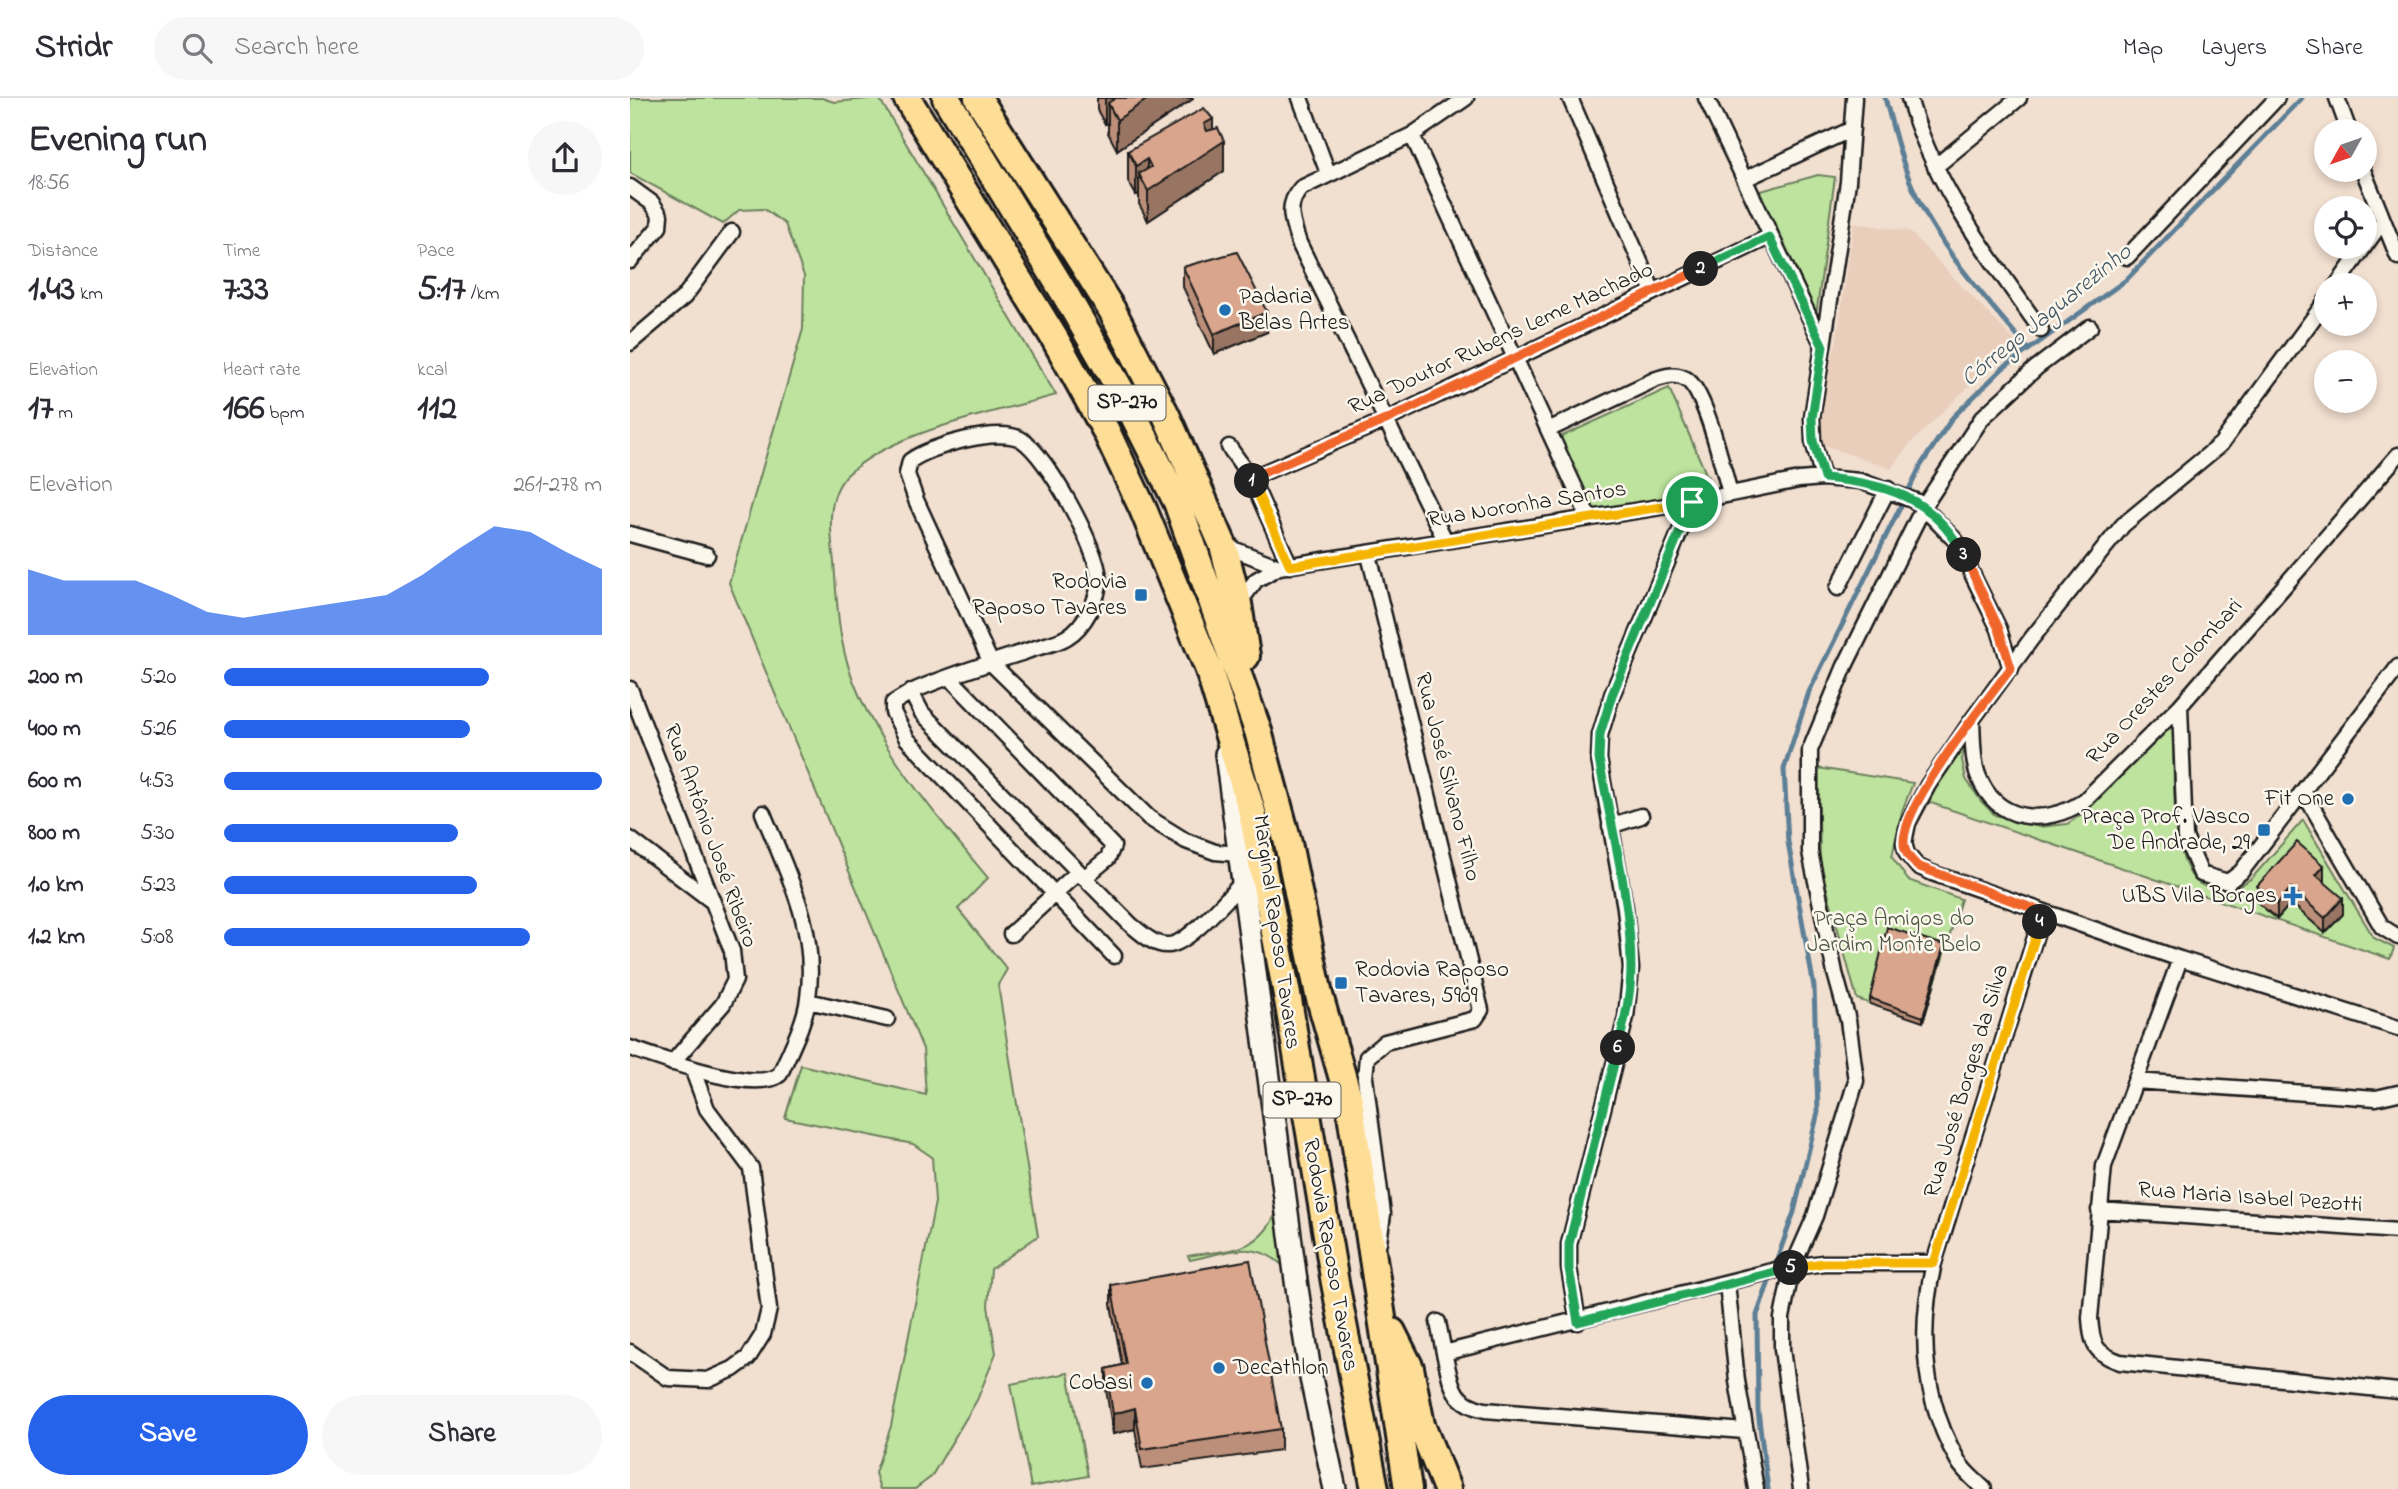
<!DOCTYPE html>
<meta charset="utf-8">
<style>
:root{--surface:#fff;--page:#f7f7f7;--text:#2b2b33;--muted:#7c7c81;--line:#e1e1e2;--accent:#2563eb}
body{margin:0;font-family:"Indie Flower",sans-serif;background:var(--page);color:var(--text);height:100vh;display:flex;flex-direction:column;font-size:26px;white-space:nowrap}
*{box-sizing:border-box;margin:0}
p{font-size:23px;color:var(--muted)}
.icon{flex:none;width:38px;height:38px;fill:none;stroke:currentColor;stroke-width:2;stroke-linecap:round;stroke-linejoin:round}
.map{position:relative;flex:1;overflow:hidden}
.panel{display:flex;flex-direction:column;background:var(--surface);width:630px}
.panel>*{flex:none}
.needle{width:46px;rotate:230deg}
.fabs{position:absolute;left:1684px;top:21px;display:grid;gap:14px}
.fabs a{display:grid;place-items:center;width:63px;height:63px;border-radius:50%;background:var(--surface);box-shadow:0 4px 10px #0003;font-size:35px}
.pin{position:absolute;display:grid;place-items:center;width:60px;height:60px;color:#fff;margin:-30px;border:4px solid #fff;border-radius:50%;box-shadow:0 2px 7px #0007}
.km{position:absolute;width:35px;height:35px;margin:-18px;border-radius:50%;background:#222;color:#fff;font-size:19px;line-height:35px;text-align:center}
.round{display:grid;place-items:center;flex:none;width:74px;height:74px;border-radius:37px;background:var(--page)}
.headline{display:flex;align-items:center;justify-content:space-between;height:119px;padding:0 28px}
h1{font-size:38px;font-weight:700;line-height:52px}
.stats{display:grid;grid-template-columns:repeat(3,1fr);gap:10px;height:119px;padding:7px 28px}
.stats div{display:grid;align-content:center}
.stats b{font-size:35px;font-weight:700}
.stats small{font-size:19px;font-weight:400}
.stats p{font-size:19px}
.chart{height:196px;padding:14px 28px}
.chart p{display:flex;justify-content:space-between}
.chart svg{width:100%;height:126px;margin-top:7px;fill:var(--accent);opacity:.7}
.cta{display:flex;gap:14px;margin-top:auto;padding:14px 28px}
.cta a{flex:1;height:80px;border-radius:42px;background:var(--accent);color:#fff;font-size:28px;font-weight:700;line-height:80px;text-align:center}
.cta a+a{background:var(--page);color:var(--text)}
ul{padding:0 28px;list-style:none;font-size:23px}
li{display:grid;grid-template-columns:112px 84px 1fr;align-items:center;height:52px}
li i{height:18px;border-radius:9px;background:var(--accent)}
header{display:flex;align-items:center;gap:42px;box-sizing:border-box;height:98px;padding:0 35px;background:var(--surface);border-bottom:2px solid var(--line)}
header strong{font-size:33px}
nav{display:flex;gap:38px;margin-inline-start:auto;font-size:24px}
.search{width:490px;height:63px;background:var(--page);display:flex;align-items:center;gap:18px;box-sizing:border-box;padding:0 24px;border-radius:38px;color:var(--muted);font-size:26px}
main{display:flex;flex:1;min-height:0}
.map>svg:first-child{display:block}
.built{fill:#eacebc}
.green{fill:#bde39e;stroke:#6c805d;stroke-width:2}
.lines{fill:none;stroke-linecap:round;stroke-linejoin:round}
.stream{stroke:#5d7f96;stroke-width:5}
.minor-casing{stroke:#1c1c1c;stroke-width:19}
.secondary-casing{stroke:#1c1c1c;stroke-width:26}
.motorway-casing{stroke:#1c1c1c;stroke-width:32}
.minor{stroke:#fbf7ec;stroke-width:14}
.secondary{stroke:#fbf7ec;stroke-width:21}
.motorway{stroke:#fedd96;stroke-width:26}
.wall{fill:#bb8f79;stroke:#1c1c1c;stroke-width:2}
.shaded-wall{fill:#987463;stroke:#1c1c1c;stroke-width:2}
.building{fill:#d9a68d;stroke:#1c1c1c;stroke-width:2}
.split-1-casing{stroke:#fff;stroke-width:14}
.split-2-casing{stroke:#fff;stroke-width:14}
.split-3-casing{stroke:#fff;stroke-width:14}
.split-4-casing{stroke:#fff;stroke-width:14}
.split-5-casing{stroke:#fff;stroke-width:14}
.split-6-casing{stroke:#fff;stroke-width:14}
.split-7-casing{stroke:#fff;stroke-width:14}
.split-1{stroke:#f5b400;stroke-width:9}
.split-2{stroke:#f0652b;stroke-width:9}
.split-3{stroke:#22a559;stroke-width:9}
.split-4{stroke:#f0652b;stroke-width:9}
.split-5{stroke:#f5b400;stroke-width:9}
.split-6{stroke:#22a559;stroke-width:9}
.split-7{stroke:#22a559;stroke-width:9}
.poi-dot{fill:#1f6fb2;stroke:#fbf7ec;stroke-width:2.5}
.labels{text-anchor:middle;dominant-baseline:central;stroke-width:5;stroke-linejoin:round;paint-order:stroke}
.shield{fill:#fbf7ec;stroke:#5f5e5a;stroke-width:2}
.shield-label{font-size:21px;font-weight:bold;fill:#1c1c1c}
.poi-label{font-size:23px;fill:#1c1c1c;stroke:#fbf7ec;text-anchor:end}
.street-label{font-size:23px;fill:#1c1c1c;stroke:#fbf7ec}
.park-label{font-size:23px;fill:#4c5843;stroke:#fbf7ec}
.water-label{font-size:24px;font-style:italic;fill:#425663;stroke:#fbf7ec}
</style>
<header>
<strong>Stridr</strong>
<div class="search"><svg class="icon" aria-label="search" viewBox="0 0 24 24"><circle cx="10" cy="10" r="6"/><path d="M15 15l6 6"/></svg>Search here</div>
<nav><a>Map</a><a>Layers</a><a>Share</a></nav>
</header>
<main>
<section class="panel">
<div class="headline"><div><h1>Evening run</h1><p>18:56</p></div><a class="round"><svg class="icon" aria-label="share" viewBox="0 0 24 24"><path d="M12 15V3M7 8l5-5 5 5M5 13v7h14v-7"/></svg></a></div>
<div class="stats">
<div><p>Distance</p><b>1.43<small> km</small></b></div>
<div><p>Time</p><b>7:33</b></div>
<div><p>Pace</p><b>5:17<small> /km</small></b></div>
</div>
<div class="stats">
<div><p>Elevation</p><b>17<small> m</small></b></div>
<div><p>Heart rate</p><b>166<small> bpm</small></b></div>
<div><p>kcal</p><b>112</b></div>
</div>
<div class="chart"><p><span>Elevation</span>261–278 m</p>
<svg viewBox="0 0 160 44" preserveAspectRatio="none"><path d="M0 44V21L10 25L20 25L30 25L40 30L50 36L60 38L70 36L80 34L90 32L100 30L110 23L120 14L130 6L140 8L150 15L160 21V44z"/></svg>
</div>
<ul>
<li><b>200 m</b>5:20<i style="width:70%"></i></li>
<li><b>400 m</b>5:26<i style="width:65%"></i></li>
<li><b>600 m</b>4:53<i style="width:100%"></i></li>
<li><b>800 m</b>5:30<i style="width:62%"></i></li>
<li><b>1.0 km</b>5:23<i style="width:67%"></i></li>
<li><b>1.2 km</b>5:08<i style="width:81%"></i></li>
</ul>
<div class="cta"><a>Save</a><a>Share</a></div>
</section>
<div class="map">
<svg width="1768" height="1391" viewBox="0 0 1768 1391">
<rect width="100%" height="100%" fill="#f1dfd0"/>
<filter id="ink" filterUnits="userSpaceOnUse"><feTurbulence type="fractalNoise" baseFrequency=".0143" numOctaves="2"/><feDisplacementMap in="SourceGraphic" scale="14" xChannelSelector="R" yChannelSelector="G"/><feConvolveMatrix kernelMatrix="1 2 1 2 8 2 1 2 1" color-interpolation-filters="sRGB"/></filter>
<g filter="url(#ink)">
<path class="built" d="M1224,125L1279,133L1385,243L1280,346L1261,371L1191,346L1190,300L1206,246Z"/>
<path class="green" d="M0,0H192L204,4L249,0L426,297C364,315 261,333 216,378C195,401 201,437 204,464C206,490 207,518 212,543C228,630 304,714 358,780L328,811L377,871L368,887L408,1138L361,1171L358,1208L366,1255L347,1302L301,1379L285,1391H250L245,1375L261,1328L305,1104L302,1059L283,1046L155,1020L171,967L296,997L293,951L99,485L173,231L174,178L155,126L134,111L109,112L93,126L0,75Z
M1188,77L1205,79L1186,218L1124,95Z
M1039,290L1083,392L965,414L930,339Z
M1543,625C1545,666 1539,742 1561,777C1570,791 1587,792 1601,794L1622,780L1673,722L1744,840L1764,850L1760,861L1295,703L1335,641L1332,662L1336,681L1351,703L1365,717L1409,729L1437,726L1457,713Z
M1188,670L1283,685L1272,713L1262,759L1278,782L1331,801L1293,924L1227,901L1190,766Z
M646,1115L653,1168C624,1140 595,1155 560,1162L558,1158C598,1151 628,1156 646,1115Z
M438,1275L458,1378L401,1389L381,1286Z"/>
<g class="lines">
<path class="stream" d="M1255,0C1263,29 1270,61 1282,88C1308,150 1356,200 1398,251
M1138,1391L1128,1313L1127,1217L1164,1114L1188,1014L1184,889L1158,744L1154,671L1179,594L1291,367L1323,319L1373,270L1496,182L1672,0"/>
<g class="minor-casing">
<path id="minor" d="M670,0L698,75
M940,0L1023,194
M1076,0L1193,248
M1279,0C1304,88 1359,158 1411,232
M1707,0L1719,33
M782,37L959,420
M1305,69L1389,0
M1733,72L1768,159
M1115,81L1222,31
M0,89L22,105L30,117L29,129L0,163
M1497,159L1647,0
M1707,187L1752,124
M1696,203L1591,346L1493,427L1402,540L1342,622L1298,687L1278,725L1274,745L1277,756L1287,768L1302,775L1550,861L1768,930
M0,245L54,199L102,134
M920,331L1024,282C1035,278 1045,275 1056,281C1076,293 1093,372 1100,395
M599,349L621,380L660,468
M621,380L758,321L1139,139
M1193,380L1183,343L1182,320L1218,84L1224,0
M0,436L77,457
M815,442L669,145C662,123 655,108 671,90L782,37L836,0
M593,447L649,469
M739,457L851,912L845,921L755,944L737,959L735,980L753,1116L749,1144
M1208,490L1258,391
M608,506L626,482L649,469L1062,404L1169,382L1193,380L1230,383L1288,404L1326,443L1369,531L1381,571
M319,579L483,748L478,760L454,780
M0,591L102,853L105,882L93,906L42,965
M281,594L263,605V614L277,641L484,858
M1550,608L1555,739L1571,776L1598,784L1611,774L1768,569
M1342,622C1343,639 1342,661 1348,677C1366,725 1415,728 1453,704L1550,608L1768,357
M1673,693L1752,829L1768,839
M980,728L1011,718
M0,741L83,804
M608,756L585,754L556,743L519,720L361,565L286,402L277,376L280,363C299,348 370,328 392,342C418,359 467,449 469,480C470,499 454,529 437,539C426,546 409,548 397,553C358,566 318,577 281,594L292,615L500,826C510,834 524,848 538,847C558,847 598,799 613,784
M381,836L448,774
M1550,861L1474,1068L1460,1220C1462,1246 1464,1255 1490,1264L1768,1293
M178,903L257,921
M0,950C29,960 127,997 150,976C160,953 175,925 178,900C188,831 158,777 133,715
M1505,983L1746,1000L1768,995
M1469,1112L1768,1133
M1097,1185L1107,1283L1126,1391
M808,1224L814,1255
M948,1224L939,1170V1146L996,919L1001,870L995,810L969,661L970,637L982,597L1062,404
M0,1254L38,1280L78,1282L103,1271L118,1260L133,1236L139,1211L121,1070L77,1011L62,970
M1114,1333L855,1312C820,1304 822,1286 814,1255L1150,1171L1193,1165H1304
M1171,1391L1152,1251V1220L1162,1170L1185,1118L1226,983L1218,922L1205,875L1180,754V652L1215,568L1294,408L1352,320L1406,270L1460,229
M1354,1391C1346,1383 1334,1374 1328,1363C1292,1300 1288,1234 1304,1165L1413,814"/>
</g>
<g class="secondary-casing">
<path id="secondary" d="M596,656L667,1190L681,1280L705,1391"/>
</g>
<g class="motorway-casing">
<path id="motorway" d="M277,0L425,241L476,333L513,411L579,572L622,714L658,902L705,1185L745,1391
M316,0L435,196L495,300L547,404L628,633L658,745L689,897L719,1002L778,1391
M348,0L482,212L536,317L593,447L608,506L616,558
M762,1234L780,1270L791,1327L817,1391"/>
</g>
<use href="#minor" class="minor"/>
<use href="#secondary" class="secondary"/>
<use href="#motorway" class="motorway"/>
</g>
<path class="wall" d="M467,0H563V1L487,52L478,35V25L475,26L467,12Z
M583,31L594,73L518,123L509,106V96L506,97L498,83V53Z
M553,169L637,234L584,256L553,189Z
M1694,783L1713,816L1695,835L1661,805L1647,821L1627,804V788Z
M1314,852L1293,924L1240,906V900Z
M481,1187L651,1331V1352L512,1371L505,1331L483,1336L476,1291V1271L492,1267L481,1207Z"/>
<path class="shaded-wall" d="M475,0H485V19L478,5V25L475,26Z
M519,0H563V1L487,52V22Z
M583,21V50L594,43V73L518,123V93L574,26Z
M517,61V90L509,76V96L506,97V68Z
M637,214V234L584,256V236Z
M1694,768V784L1686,777Z
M1661,790V805L1647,821V806Z
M1713,800V816L1695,835V820Z
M1314,847V852L1293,924V919Z
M505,1310V1331L483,1336V1316Z"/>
<path class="building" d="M486,0H519L487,22L478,5Z
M574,10L583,21L574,26L577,33L588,30L594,43L518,93L509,76L521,69L517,61L506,68L498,53Z
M607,154L637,214L584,236L553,169Z
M1667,744L1694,768L1686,777L1713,800L1695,820L1661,790L1647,806L1627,788Z
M1257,829L1314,847L1293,919L1240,900Z
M620,1162L651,1331L512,1351L505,1310L483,1316L476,1271L496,1266L481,1187Z"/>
</g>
<g class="lines" filter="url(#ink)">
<g class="split-1-casing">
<path id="split-1" d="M622,383L660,468L1062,404"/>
</g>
<g class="split-2-casing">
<path id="split-2" d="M622,383L621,380L758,321L1071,171"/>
</g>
<g class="split-3-casing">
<path id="split-3" d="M1071,171L1139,139L1193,248L1182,320L1183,343L1194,380C1255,385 1303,399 1334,457"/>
</g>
<g class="split-4-casing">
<path id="split-4" d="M1334,457L1369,531L1381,570C1356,604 1272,706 1274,745C1274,755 1281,761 1287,768L1413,814L1410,824"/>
</g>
<g class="split-5-casing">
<path id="split-5" d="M1161,1170L1193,1165H1304L1410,824"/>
</g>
<g class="split-6-casing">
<path id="split-6" d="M988,950L939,1146V1170L948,1224L1161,1170"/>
</g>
<g class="split-7-casing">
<path id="split-7" d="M988,950C994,924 1001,897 1001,870C1001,801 981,729 969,661L970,636L982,597L1062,404"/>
</g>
<use href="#split-1" class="split-1"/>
<use href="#split-2" class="split-2"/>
<use href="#split-3" class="split-3"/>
<use href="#split-4" class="split-4"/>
<use href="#split-5" class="split-5"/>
<use href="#split-6" class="split-6"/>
<use href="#split-7" class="split-7"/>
</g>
<g class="poi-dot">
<circle cx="595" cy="212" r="7"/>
<rect x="504" y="490" width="14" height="14" rx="3.5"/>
<circle cx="1718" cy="701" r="7"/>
<rect x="1627" y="725" width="14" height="14" rx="3.5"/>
<path d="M1659.5 787.5h7v7h7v7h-7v7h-7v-7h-7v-7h7z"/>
<rect x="704" y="878" width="14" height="14" rx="3.5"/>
<circle cx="589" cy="1270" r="7"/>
<circle cx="517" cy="1285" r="7"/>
</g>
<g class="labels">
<g class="shield">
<rect x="458.5" y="287.5" width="77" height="35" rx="5"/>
<rect x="633.5" y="984.5" width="77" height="35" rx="5"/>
</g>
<g class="shield-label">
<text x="497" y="305">SP-270</text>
<text x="672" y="1002">SP-270</text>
</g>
<g class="poi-label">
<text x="609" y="199" text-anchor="start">Padaria<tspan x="609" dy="26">Belas Artes</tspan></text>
<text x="497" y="484">Rodovia<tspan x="497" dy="26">Raposo Tavares</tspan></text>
<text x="1704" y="701">Fit One</text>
<text x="1620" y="719">Praça Prof. Vasco<tspan x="1620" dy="26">De Andrade, 29</tspan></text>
<text x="1647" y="798">UBS Vila Borges</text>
<text x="725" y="872" text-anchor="start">Rodovia Raposo<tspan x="725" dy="26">Tavares, 5909</tspan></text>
<text x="603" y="1270" text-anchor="start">Decathlon</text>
<text x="503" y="1285">Cobasi</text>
</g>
<g class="street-label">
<text transform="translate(871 241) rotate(-25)">Rua Doutor Rubens Leme Machado</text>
<text transform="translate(897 407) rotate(-9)">Rua Noronha Santos</text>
<text transform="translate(1535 584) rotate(-47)">Rua Orestes Colombari</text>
<text transform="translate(817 679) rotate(76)">Rua José Silvano Filho</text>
<text transform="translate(80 738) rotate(70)">Rua Antônio José Ribeiro</text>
<text transform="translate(646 834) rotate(82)">Marginal Raposo Tavares</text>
<text transform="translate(1337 983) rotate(-73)">Rua José Borges da Silva</text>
<text transform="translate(1620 1100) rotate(4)">Rua Maria Isabel Pezotti</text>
<text transform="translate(700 1157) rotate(80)">Rodovia Raposo Tavares</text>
</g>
<g class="park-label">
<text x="1264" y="821">Praça Amigos do<tspan x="1264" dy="26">Jardim Monte Belo</tspan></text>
</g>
<g class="water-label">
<text transform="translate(1417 218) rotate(-39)">Córrego Jaguarezinho</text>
</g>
</g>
</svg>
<div class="fabs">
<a><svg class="needle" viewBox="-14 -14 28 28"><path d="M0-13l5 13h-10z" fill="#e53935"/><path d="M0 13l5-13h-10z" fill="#7c7c81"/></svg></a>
<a><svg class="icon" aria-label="locate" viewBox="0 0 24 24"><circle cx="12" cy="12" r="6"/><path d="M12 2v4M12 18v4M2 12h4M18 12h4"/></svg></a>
<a>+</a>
<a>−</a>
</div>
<div class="pin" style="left:1062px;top:404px;background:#1e9e55"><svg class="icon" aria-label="arrive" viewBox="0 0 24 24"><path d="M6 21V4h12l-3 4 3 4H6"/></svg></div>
<b class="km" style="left:622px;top:383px">1</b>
<b class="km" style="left:1071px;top:171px">2</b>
<b class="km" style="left:1334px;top:457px">3</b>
<b class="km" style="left:1410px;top:824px">4</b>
<b class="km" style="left:1161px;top:1170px">5</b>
<b class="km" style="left:988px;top:950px">6</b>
</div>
</main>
